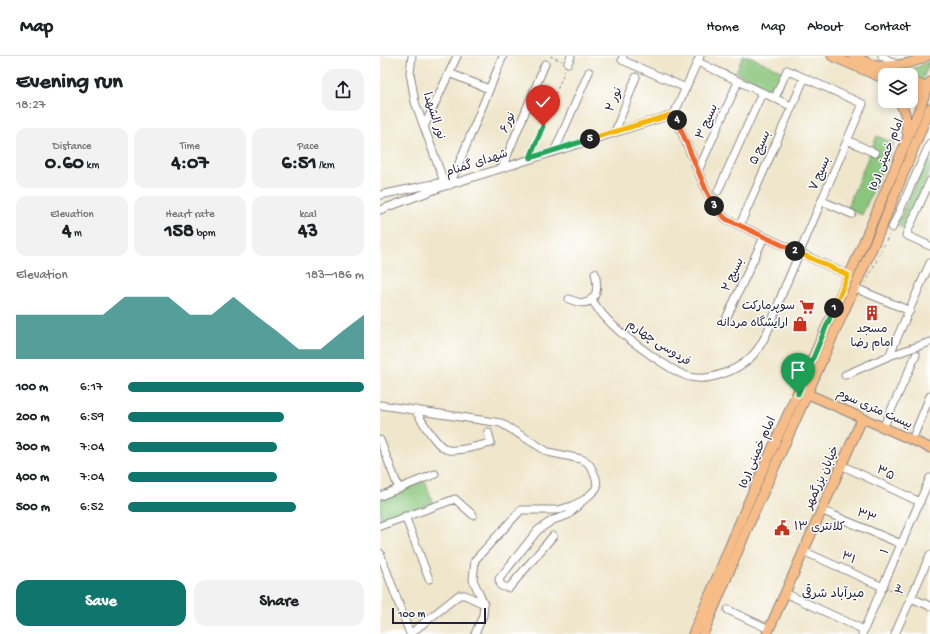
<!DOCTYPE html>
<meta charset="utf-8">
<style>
:root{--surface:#fff;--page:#f2f2f2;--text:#202124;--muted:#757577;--line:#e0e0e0;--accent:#0f766e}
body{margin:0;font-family:"Gochi Hand","Playpen Sans Arabic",sans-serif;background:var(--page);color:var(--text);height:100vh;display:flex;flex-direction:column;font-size:15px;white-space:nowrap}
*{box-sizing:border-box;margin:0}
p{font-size:13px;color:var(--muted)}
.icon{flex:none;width:22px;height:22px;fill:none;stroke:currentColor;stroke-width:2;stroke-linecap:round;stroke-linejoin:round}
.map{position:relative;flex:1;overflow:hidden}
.panel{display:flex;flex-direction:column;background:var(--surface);width:380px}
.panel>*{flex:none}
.tools{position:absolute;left:498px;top:12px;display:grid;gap:8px}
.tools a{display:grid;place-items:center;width:40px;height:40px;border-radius:8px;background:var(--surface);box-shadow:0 2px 10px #0003;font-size:20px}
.scale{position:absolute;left:12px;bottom:10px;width:94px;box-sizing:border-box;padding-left:4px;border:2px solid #22223b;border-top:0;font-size:11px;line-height:14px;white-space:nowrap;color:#22223b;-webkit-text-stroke:3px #fff;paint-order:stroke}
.pin{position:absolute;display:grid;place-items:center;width:34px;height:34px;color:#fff;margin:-41px -17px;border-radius:50% 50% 50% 0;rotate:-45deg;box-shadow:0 0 4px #0007}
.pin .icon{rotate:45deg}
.km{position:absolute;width:20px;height:20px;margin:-10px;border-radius:50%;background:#222;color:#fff;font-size:11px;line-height:20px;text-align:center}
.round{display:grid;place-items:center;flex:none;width:42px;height:42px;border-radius:12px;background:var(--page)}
.headline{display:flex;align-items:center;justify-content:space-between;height:68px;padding:0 16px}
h1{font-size:22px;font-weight:700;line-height:30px}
.figures{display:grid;grid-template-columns:repeat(3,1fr);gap:6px;height:68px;padding:4px 16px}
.figures div{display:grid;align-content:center;border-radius:10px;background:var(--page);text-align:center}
.figures b{font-size:20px;font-weight:700}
.figures small{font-size:11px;font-weight:400}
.figures p{font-size:11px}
.chart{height:112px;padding:8px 16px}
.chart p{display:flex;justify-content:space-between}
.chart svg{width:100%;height:72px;margin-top:4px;fill:var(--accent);opacity:.7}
.action{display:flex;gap:8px;margin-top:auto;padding:8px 16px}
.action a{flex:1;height:46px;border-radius:12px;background:var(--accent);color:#fff;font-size:16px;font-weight:700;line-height:46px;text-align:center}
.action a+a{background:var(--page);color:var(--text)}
ul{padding:0 16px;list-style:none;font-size:13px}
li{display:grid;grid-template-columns:64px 48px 1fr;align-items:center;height:30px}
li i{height:10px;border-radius:5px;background:var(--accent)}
header{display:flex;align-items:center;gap:24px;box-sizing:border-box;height:56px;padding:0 20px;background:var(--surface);border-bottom:1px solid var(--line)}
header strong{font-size:19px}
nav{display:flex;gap:22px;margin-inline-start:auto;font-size:14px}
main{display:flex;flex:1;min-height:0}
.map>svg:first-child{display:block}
.green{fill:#8ac67b;stroke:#56745b}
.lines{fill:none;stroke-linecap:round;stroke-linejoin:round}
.minor-casing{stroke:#888483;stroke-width:9}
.major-casing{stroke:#888483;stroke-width:11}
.path{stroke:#888483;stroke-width:1;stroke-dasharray:3 3;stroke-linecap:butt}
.minor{stroke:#fff;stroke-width:7}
.major{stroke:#f7bd88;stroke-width:9}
.split-1-casing{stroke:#fff;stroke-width:8}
.split-2-casing{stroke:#fff;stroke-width:8}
.split-3-casing{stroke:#fff;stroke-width:8}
.split-4-casing{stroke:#fff;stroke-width:8}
.split-5-casing{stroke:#fff;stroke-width:8}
.split-6-casing{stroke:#fff;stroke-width:8}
.split-1{stroke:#22a559;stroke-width:5}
.split-2{stroke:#f5b400;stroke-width:5}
.split-3{stroke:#f0652b;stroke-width:5}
.split-4{stroke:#f0652b;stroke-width:5}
.split-5{stroke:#f5b400;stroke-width:5}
.split-6{stroke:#22a559;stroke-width:5}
.labels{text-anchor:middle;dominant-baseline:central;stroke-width:3;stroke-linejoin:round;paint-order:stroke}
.street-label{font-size:12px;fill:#22223b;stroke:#fff}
.poi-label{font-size:12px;fill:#22223b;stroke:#fff;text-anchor:end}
.neighbourhood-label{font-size:13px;fill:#22223b;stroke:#fff}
</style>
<header>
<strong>Map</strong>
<nav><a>Home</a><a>Map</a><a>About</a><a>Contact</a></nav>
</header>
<main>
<section class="panel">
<div class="headline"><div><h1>Evening run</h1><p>18:27</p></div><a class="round"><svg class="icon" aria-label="share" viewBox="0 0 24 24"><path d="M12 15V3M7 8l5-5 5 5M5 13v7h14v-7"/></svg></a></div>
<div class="figures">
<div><p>Distance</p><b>0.60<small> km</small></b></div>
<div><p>Time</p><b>4:07</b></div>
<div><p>Pace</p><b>6:51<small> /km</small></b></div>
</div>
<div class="figures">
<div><p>Elevation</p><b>4<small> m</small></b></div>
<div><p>Heart rate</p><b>158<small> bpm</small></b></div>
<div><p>kcal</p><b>43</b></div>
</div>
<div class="chart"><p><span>Elevation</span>183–186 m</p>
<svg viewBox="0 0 160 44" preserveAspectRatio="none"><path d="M0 44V17L10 17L20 17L30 17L40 17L50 6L60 6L70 6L80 17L90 17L100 6L110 17L120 27L130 38L140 38L150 27L160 17V44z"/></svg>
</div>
<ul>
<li><b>100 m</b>6:17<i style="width:100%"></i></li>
<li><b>200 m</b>6:59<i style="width:66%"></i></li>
<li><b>300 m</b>7:04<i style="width:63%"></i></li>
<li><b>400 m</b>7:04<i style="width:63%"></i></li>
<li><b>500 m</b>6:52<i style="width:71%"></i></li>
</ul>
<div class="action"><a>Save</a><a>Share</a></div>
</section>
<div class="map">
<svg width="550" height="578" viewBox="0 0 550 578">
<rect width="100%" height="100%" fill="#fff"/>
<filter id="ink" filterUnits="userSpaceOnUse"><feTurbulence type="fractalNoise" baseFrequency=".025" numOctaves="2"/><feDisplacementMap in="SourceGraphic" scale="8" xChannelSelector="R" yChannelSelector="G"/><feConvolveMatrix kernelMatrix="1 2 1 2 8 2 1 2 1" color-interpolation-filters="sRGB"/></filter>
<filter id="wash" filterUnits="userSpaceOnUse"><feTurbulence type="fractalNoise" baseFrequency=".012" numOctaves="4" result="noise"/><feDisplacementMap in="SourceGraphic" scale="16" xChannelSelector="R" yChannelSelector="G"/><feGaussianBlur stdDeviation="0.9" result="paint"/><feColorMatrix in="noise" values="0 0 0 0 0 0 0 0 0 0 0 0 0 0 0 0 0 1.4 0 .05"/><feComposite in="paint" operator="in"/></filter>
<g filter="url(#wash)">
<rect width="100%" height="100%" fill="#efe6cb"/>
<path class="green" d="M363,0H369L406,17L397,38L356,16Z
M550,5L542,25L531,21V19H527L519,16L538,11Z
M497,80L514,87L482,159L467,152Z
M550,94V115L524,172L517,169Z
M45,425L53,447L0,467V443Z"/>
</g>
<g filter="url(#ink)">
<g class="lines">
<g class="minor-casing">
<path id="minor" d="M32,0L30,17L35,46L64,126
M243,0L242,4L306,32
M502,0L517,9
M318,6L411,50
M188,7L191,0
M69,17L109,33
M294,58L326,134L335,151L346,163L468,219
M294,58L320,0
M44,71L77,0
M235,76L256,21
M467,84L495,97
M175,94L209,16
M122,112L165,8
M318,115L358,26
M550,125L526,179L550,190
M68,128L70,129L123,0
M338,135L382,37
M0,139L63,126
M442,145L472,158
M0,154L62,131L294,58
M360,169L424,23
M512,172L550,87
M475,232L530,255
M189,243C214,254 220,238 215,217
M211,243C230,271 248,283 275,302C286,309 298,318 310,321C328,326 355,315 369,303C387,287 395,255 404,233C431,171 456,109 483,48L407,14L395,42
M345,265L384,181
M509,300L550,207
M465,319L509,300L550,286
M0,349L121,367L168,396L201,403L207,406L211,411L216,422L217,431L214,435L204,444L192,450L178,454H141L95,504L93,524L104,548L103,559L95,578
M35,354C42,364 56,391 68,394C79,396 100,389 111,387L108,376
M503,372L536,299
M0,384L19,433
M532,384L550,340
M461,409L540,446
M0,440L55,418
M441,454L521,488
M25,460L49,523
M0,470L75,443L93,459
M173,480L129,532L121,530L119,523L158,474L173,464L188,459L200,448
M423,495L503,531
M0,497L30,578
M405,537L484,574
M531,542L550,550
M348,554L389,573
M30,578L79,539H85L104,548
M482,578L550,422
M515,578L550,499"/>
</g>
<g class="major-casing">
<path id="major" d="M452,0L505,23
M473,0L516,19
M495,10C514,10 530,9 547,0
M531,25L543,30L546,36
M531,34L539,38L546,36
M519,45L525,57L527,76
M428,338L550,392
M313,578C332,535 349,491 368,447C430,308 494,168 550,26
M323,578L370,466L502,170L550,52
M387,578L482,363"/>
</g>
<path class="path" d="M170,0L182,5
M162,32L175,38
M153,94L185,14
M485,228L509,179
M509,533L525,539"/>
<use href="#minor" class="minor"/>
<use href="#major" class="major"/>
</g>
</g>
<g class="lines" filter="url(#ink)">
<g class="split-1-casing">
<path id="split-1" d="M418,338L454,252"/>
</g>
<g class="split-2-casing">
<path id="split-2" d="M415,195L468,219L454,252"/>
</g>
<g class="split-3-casing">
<path id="split-3" d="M334,150L346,163L415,195"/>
</g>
<g class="split-4-casing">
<path id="split-4" d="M297,64L326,134L334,150"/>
</g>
<g class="split-5-casing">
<path id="split-5" d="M210,83L294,58L297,64"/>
</g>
<g class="split-6-casing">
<path id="split-6" d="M163,70L150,102L210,83"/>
</g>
<use href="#split-1" class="split-1"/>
<use href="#split-2" class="split-2"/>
<use href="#split-3" class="split-3"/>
<use href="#split-4" class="split-4"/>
<use href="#split-5" class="split-5"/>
<use href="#split-6" class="split-6"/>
</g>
<defs>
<g id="supermarket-bare" transform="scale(1.2)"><path d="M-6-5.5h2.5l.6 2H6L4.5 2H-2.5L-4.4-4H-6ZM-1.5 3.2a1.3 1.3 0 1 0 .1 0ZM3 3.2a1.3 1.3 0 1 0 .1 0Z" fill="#c8321e" stroke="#fff" stroke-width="2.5" paint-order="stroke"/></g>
<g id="building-bare" transform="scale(1.2)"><path d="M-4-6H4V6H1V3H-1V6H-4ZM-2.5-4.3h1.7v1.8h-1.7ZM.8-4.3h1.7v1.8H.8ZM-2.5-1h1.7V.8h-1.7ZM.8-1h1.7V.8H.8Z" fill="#c8321e" stroke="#fff" stroke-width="2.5" paint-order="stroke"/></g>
<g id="shop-bare" transform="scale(1.2)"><path d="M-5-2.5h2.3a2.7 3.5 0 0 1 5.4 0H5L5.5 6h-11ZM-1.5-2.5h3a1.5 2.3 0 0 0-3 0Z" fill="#c8321e" stroke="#fff" stroke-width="2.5" paint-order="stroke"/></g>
<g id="civic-bare" transform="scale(1.2)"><path d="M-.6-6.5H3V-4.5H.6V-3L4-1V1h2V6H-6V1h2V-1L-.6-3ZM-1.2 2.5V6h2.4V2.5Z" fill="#c8321e" stroke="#fff" stroke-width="2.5" paint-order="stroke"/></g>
</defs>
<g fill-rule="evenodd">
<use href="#supermarket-bare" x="427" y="251"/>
<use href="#building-bare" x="492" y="257"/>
<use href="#shop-bare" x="420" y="268"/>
<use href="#civic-bare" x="402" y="472"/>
</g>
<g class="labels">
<g class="street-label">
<text transform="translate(235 44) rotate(-68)">نور ۲</text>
<text transform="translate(53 60) rotate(72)">نور الشهدا</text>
<text transform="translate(328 66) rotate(-66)">بسیج ۳</text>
<text transform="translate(129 67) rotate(-67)">نور۶</text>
<text transform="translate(381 92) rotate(-67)">بسیج ۵</text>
<text transform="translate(507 99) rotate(-68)">امام خمینی (ره)</text>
<text transform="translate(97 108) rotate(-18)">شهدای گمنام</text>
<text transform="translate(441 118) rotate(-67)">بسیج ۷</text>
<text transform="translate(354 219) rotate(-65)">بسیج ۲</text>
<text transform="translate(278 288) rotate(33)">فردوسی چهارم</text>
<text transform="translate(494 354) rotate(24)">بیست متری سوم</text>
<text transform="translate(378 397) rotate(-66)">امام خمینی (ره)</text>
<text transform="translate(505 418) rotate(26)">۳۵</text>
<text transform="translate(443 422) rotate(-66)">خیابان بزرگمهر</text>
<text transform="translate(486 461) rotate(23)">۳۳</text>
<text transform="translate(506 496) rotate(-66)">۱</text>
<text transform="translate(468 503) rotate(24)">۳۱</text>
<text transform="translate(522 534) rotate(-66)">۳</text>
</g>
<g class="poi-label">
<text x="415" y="251">سوپرمارکت</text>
<text x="408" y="268">ارایشگاه مردانه</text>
<text x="492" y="274" text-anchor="middle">مسجد<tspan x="492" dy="14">امام رضا</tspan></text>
<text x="414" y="472" text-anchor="start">کلانتری ۱۳</text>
</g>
<g class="neighbourhood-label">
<text x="453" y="538">میرآباد شرقی</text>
</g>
</g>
</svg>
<div class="tools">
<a><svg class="icon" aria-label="layers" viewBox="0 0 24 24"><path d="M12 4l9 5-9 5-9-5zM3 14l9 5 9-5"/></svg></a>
</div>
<div class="scale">100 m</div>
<div class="pin" style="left:418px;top:338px;background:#1e9e55"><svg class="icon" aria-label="arrive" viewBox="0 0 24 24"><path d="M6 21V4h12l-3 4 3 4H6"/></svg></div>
<div class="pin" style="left:163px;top:70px;background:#d93025"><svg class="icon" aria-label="check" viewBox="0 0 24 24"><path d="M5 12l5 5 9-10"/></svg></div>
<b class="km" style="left:454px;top:252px">1</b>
<b class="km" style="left:415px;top:195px">2</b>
<b class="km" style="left:334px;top:150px">3</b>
<b class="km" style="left:297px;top:64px">4</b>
<b class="km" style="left:210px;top:83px">5</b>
</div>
</main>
